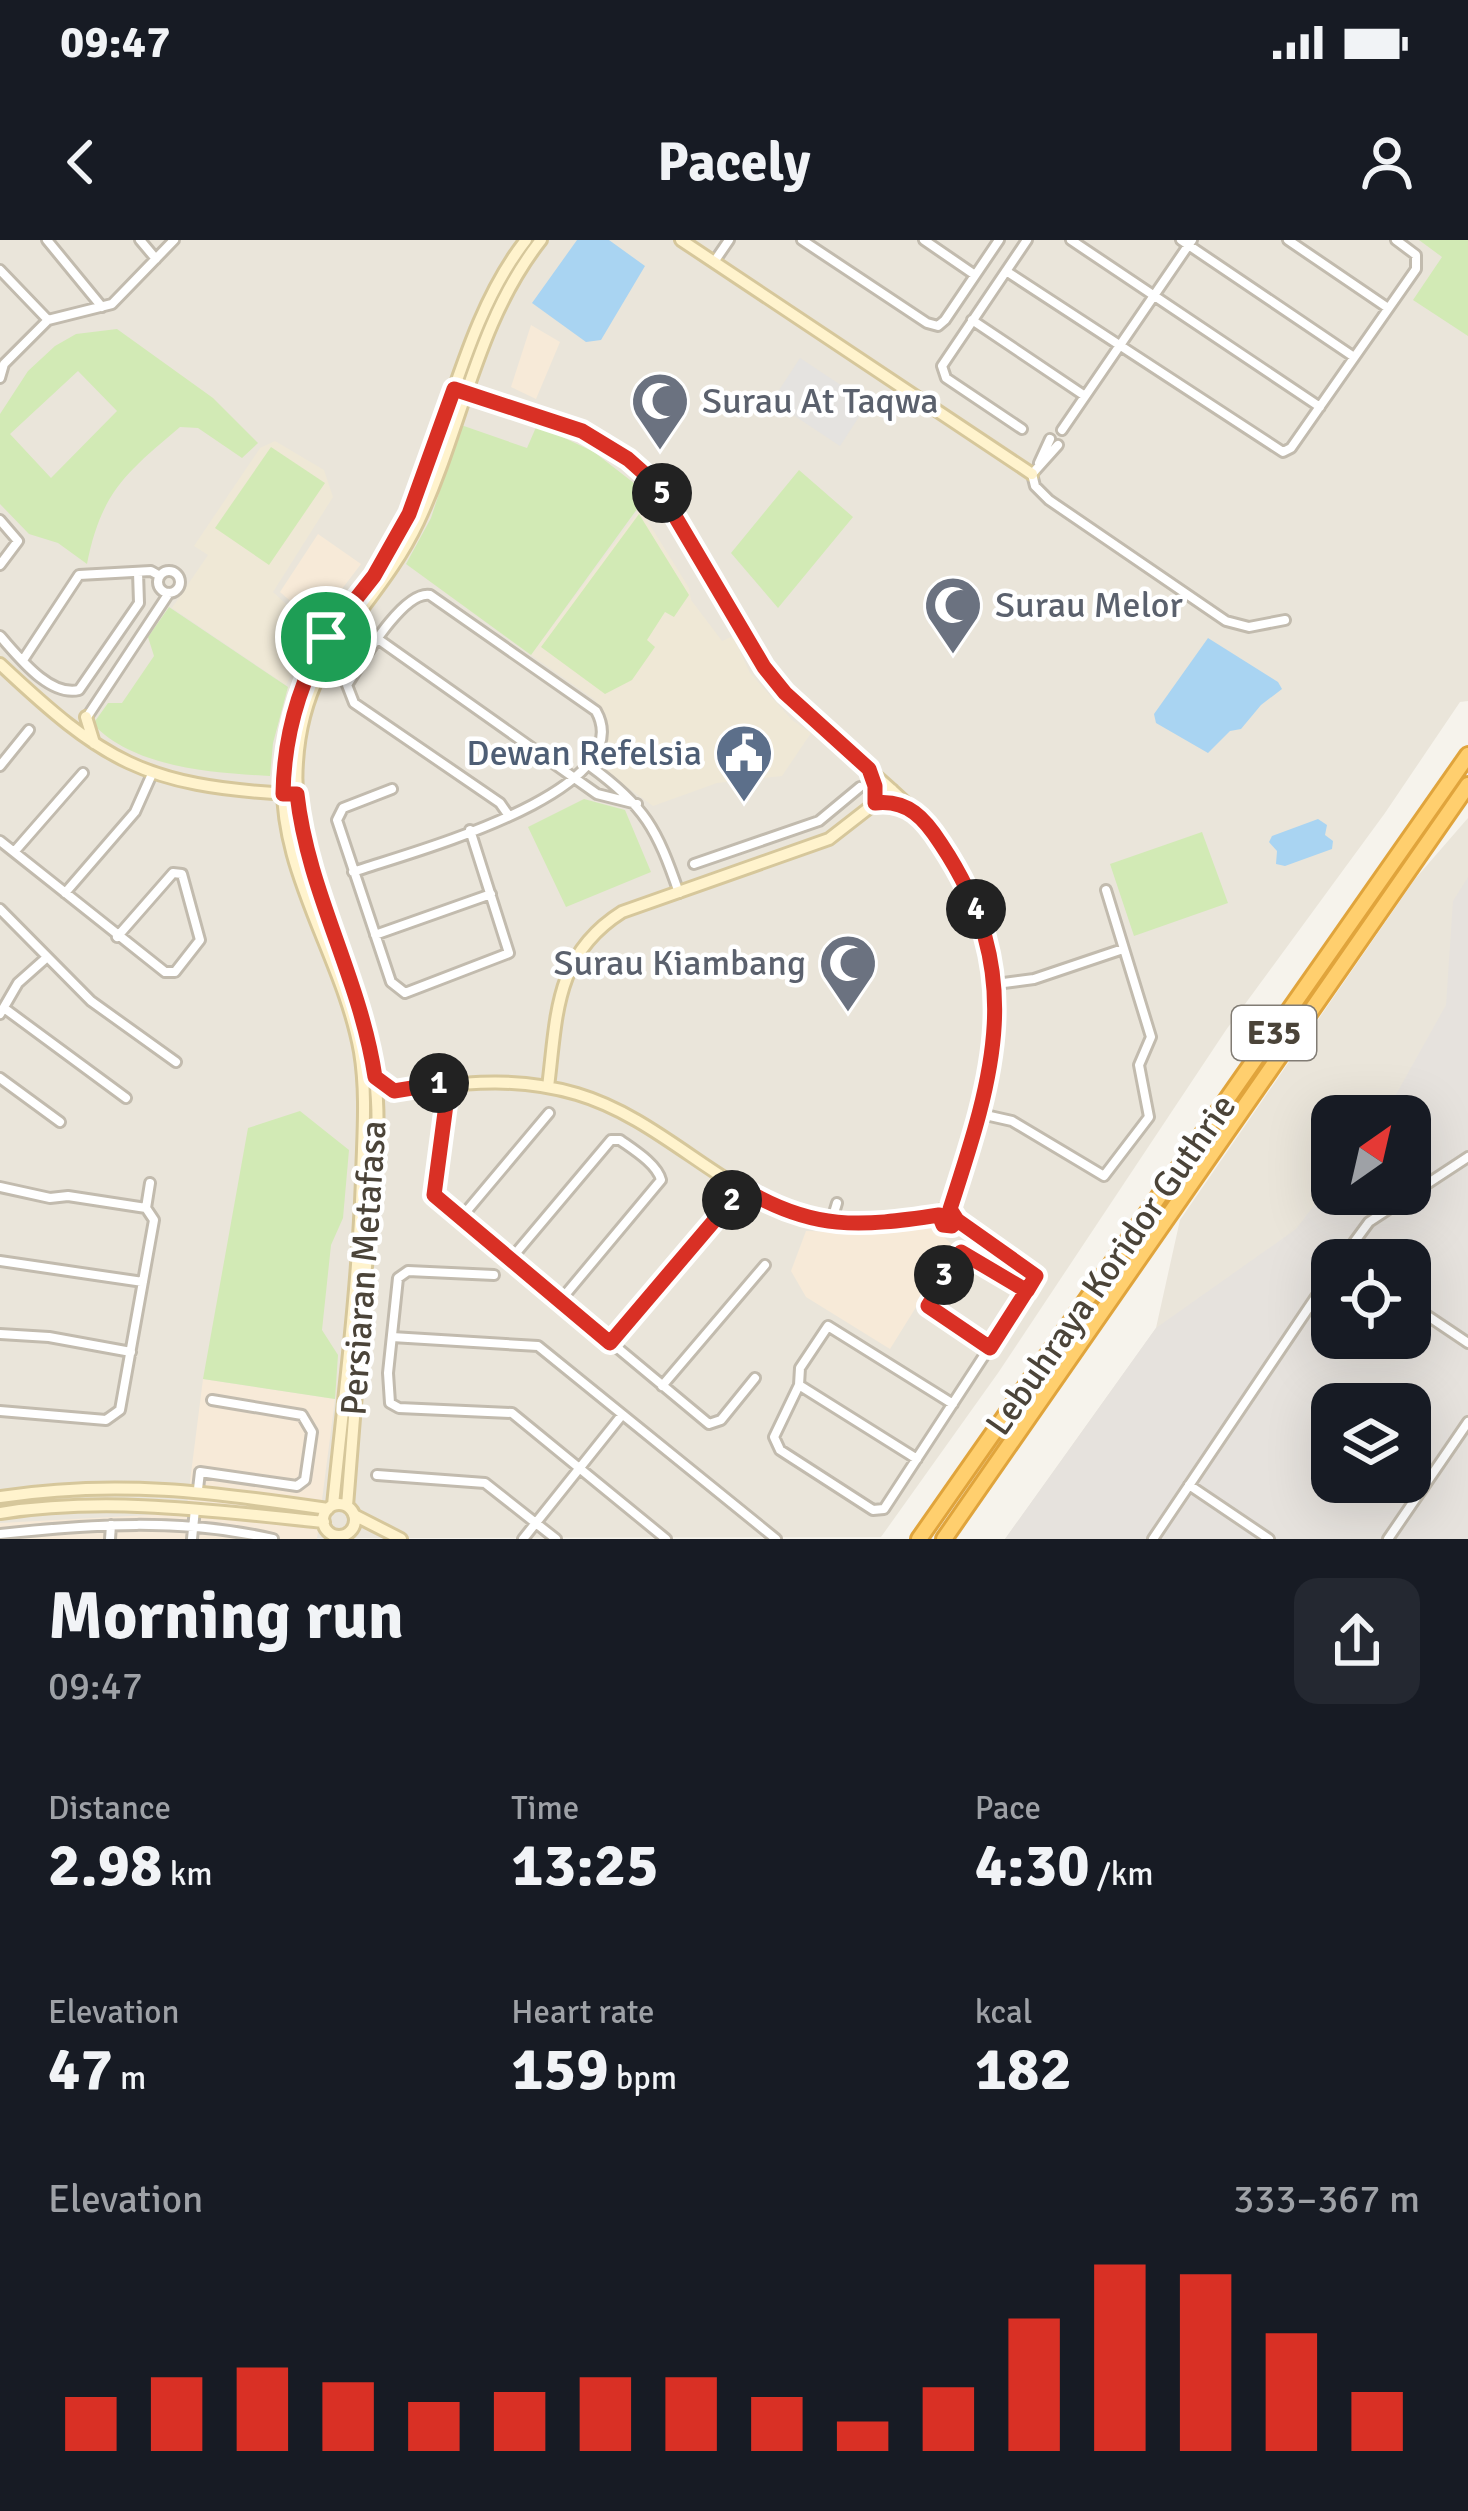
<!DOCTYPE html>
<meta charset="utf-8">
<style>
:root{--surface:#171b24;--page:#242831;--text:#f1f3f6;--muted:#9ea1a6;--accent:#d93025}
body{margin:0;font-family:Signika,sans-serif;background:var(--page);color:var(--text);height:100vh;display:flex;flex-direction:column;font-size:45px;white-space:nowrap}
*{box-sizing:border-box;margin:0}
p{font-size:39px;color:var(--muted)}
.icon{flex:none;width:66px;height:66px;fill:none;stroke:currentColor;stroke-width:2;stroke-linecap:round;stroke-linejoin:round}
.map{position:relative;height:1299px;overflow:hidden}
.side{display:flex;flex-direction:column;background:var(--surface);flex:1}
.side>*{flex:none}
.needle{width:78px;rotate:34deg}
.tools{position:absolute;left:1311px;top:855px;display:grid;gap:24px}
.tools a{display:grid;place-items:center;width:120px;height:120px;border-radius:24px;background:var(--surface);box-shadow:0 12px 48px #0002;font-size:60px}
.pin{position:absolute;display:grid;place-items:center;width:102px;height:102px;color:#fff;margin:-51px;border:6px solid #fff;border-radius:50%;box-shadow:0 3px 12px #0007}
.km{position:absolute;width:60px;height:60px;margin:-30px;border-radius:50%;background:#222;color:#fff;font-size:33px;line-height:60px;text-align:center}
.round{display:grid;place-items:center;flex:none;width:126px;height:126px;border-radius:24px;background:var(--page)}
.head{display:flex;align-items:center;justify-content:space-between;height:204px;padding:0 48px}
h1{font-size:66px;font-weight:800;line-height:90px}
.figures{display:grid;grid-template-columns:repeat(3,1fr);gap:18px;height:204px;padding:12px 48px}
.figures div{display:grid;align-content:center}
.figures b{font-size:60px;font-weight:800}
.figures small{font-size:33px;font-weight:400}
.figures p{font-size:33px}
.chart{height:336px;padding:24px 48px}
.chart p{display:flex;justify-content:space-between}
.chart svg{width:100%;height:216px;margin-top:12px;stroke:var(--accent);stroke-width:6}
.status{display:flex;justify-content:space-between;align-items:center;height:84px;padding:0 60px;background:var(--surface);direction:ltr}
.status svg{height:33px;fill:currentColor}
header{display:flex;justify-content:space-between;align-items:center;height:156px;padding:0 48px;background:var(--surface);font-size:54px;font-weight:800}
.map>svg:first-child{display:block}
.residential{fill:#eae5da;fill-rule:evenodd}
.commercial{fill:#f7ead8}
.industrial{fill:#e6e2dd;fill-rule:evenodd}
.education{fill:#efe8d6}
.green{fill:#d2eab5;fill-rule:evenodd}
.parking{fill:#e5e3e0}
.water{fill:#a9d4f2}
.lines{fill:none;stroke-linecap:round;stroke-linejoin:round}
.street-casing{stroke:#c2bbae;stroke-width:14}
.secondary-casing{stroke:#d6c79b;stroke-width:16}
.highway-casing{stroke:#e0a43c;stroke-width:20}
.street{stroke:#fff;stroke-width:8}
.secondary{stroke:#fff3cd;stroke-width:10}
.highway{stroke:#ffcf6e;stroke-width:14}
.route-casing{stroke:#fff;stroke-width:24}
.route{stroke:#d93025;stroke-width:15}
.labels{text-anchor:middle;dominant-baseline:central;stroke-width:9;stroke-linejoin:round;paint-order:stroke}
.shield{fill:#fff;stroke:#817c74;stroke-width:3}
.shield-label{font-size:33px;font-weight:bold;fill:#4b4439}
.worship-label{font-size:36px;fill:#5b616d;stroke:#fff;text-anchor:start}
.service-label{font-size:36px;fill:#4e5e75;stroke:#fff;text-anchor:end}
.street-label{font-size:36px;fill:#4b4439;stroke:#fff}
</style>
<div class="status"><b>09:47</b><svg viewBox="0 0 49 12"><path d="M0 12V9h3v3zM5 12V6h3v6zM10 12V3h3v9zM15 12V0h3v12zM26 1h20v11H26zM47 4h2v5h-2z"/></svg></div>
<header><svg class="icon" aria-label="back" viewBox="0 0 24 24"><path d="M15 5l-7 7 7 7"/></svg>Pacely<svg class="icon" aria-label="person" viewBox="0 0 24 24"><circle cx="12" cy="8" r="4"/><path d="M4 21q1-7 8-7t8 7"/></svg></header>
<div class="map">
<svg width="1468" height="1299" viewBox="0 0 1468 1299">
<rect width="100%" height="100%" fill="#f6f3ec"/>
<path class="residential" d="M0,0H1468V461L1460,462L1385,573L1226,790L998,1133L881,1297L0,1299Z
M1468,578V1299H1005L1156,1088L1180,980L1415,639ZM1332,876H1410V954H1332ZM1332,1020H1410V1098H1332ZM1332,1164H1410V1242H1332Z"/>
<path class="commercial" d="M531,85L560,102L536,159L511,147Z
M318,294L361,324L316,383L280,352Z
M932,987L954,1006L890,1109L806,1057L791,1031L806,991L880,993Z
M203,1139L335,1159L317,1299H0V1283L186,1273Z"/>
<path class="industrial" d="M1468,637V1299H1005L1156,1088L1296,989L1332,942V954H1410V876H1384L1446,765L1453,661ZM1332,1020H1410V1098H1332ZM1332,1164H1410V1242H1332Z"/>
<path class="education" d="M275,201L324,230L333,257L273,352L314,390L286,445L172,368L208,315L194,306L260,208Z
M640,269L689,348L691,360L722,401L733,396L750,433L792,480L811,493L782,536L717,543L653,566L597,525L607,487L605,475L595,460L531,415Z"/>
<path class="green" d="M1419,0H1468V96L1413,60L1442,17Z
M117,89L213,158L258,203L242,218L198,188L180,187C127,232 101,252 87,324L58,303L29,294L0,264V174L28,131L55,106L76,94ZM78,131L117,171L51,238L10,194Z
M461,185L527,208L537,185L594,212L648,254L531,415L406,324L431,278Z
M271,207L325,243L269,325L215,288Z
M799,230L853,277L778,368L731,313Z
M639,274L689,355L674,377L665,372L647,400L655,407L632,440L605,454L541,407Z
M169,367L288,447L273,503L270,536C214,533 134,528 93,484L108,463H122L154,416L148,397Z
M584,559L625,570L651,632L566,667L528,587Z
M1202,592L1228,663L1134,696L1110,624Z
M300,871L349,910L343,978L331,1005L322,1090L338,1115L335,1159L203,1139L248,888Z"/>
<path class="parking" d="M800,118L868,163L840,206L772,161Z"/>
<path class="water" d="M577,0H609L645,26L601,100L586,102L532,63Z
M1208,398L1278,442L1282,449L1261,465L1241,489L1230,491L1208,513L1156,483L1154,474Z
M1318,579L1327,585L1325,595L1333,601L1332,609L1285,626L1276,624L1277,611L1269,602L1272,596Z"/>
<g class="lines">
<g class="street-casing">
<path id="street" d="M47,0L102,67
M140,0L156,19
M802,0L927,83L938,86L945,80L999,0
M924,0L975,35
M1071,0L1320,167
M1181,0L1354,117
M1288,0L1388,68
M714,22L729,0
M0,30L48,80
M1006,31L1283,212L1291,208L1416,29V15L1396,0
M972,80L1085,156
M0,138L4,124L48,80L112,64L174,0
M1022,189L946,138L942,126L1027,0
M1062,190L1192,0
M1058,205L1032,234L1035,246L1049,260L1226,381L1249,387L1285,380
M1039,223L1050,199
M0,280L18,301L0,325
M158 342a11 11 0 1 1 22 0a11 11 0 1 1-22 0Z
M0,396C18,416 49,457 79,450L139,363L138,332
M378,399L597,554L637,564
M23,420L79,335L151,331L160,336
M87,477L169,353
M0,526L29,490
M590,526C645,566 657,589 679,653
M392,549L343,568L337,580L391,742L405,753L509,713L470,590
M0,601L165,732H175L200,700L182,634L173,633L117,697
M14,612L83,533
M694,624L819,581L860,547
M353,632C404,614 642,553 596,471L430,355C403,350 362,422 347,445L354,463L500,563L509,576
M65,653L135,572L152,534
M0,669L91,761L176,822
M375,695L491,654
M996,744L1034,739L1123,709
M4,768L126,858
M0,774L18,743L45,719
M0,838L60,882
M449,843L434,955L709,1184L721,1180L755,1138
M981,874L1012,881L1104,936L1149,877L1139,825L1151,797L1106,650
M0,947L50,958L68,956L146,968
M146,968L150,943
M460,979L549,873
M831,983L837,963
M510,1020L611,900H620C634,910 657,924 661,940L560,1061
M1341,1020L1369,982L1468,917
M0,1021L143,1042
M494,1035L408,1031L398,1038L388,1133L390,1163L399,1168L512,1173L666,1299
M1410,1064L1468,1103
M0,1094L49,1097L131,1112
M392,1097L538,1106L776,1299
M610,1103L742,949
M990,1108L928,1066L957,1014L967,1013L1027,1051
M799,1145L917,1219
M662,1146L765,1025
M953,1164L828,1086L800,1128L799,1145L774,1197L780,1210L873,1270L884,1269L1036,1036L957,980
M0,1171L106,1180L120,1170L154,980L146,968
M377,1235L485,1243L556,1299
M1189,1245L1269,1299
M198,1249L200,1232L297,1246L305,1240L312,1192L302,1175L212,1160
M0,1294C91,1284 183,1278 273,1299
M110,1299L111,1285
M192,1299L195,1269
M523,1299L622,1175
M1153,1299L1332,1033
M1388,1299L1468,1182"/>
</g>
<g class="secondary-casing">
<path id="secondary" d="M681,0L1032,234
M462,152L582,191L628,219L656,244L764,427C806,480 861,520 910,567C987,642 1008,752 987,855C979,893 962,931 950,969
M0,424C103,521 144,546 288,554
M86,477L94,503
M870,532L875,563L887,561L907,566
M548,847C557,776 554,715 622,672L829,599L892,550
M377,852C449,846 505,833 577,854C672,882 738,974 838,984C872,988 905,980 939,975
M939 977a9 9 0 1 1 18 0a9 9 0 1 1-18 0Z
M0,1257C117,1239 212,1252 328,1269
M323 1280a16 16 0 1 1 32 0a16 16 0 1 1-32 0Z
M333,1265C344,1157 358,1048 362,939C363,897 367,854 360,812C343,715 273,626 284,524C289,480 302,433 327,396C355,355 388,320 408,275C447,189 467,74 526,0
M347,1266C354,1178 361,1090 368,1002C373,949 382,891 375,839C371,806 364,772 354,741C330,668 291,601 297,522C304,409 375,373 418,282C462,189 476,82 541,0
M0,1273C108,1256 216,1271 324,1282
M354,1275L401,1299"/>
</g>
<g class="highway-casing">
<path id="highway" d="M919,1299L1468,515
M944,1299L1468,545"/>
</g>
<use href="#street" class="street"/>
<use href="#secondary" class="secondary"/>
<use href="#highway" class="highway"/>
</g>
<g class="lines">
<g class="route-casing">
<path id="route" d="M326,397C298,446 284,498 283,554H297C308,653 360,737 375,837L394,851L449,842L434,955L610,1103L742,948C813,991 860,987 939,975L943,985L952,986L957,980L1036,1036L990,1108L928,1066L961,1012L1027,1051L1036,1036L957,980L950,969C994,834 1027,733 941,604C925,579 908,559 875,563V546L869,529L785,453L764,427L656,244L628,219L582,191L454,149L409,274L374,336L326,397"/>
</g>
<use href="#route" class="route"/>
</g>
<defs>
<g id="mosque-pin" transform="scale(3)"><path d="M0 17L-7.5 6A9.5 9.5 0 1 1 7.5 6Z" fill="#6b7280" stroke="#fff"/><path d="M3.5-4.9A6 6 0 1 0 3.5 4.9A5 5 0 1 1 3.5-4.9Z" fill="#fff"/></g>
<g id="civic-pin" transform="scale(3)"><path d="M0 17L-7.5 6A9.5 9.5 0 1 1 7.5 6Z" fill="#5c6f8a" stroke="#fff"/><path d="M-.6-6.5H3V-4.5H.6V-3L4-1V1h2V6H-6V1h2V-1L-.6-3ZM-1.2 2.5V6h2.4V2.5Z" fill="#fff"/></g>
</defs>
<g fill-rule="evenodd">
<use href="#mosque-pin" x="660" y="161"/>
<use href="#mosque-pin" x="953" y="365"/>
<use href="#civic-pin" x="744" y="513"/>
<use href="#mosque-pin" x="848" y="723"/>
</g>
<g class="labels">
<rect class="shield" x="1232" y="766" width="84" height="54" rx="9"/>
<g class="shield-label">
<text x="1274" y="793">E35</text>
</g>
<g class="worship-label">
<text x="702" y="161">Surau At Taqwa</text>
<text x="995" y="365">Surau Melor</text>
<text x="806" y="723" text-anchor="end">Surau Kiambang</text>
</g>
<g class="service-label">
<text x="702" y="513">Dewan Refelsia</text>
</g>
<g class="street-label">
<text transform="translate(1111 1025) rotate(-55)">Lebuhraya Koridor Guthrie</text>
<text transform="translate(364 1028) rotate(-86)">Persiaran Metafasa</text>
</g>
</g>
</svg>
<div class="tools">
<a><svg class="needle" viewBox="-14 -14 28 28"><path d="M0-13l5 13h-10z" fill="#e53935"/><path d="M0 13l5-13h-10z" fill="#9ea1a6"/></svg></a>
<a><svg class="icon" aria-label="locate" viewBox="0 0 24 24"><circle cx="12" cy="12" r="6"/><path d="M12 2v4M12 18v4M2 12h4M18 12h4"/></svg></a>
<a><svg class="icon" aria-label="layers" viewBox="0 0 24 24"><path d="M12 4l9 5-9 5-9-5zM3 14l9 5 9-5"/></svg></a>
</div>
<div class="pin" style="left:326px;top:397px;background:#1e9e55"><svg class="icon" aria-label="arrive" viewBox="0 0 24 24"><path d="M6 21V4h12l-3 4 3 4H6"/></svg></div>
<b class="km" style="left:439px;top:843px">1</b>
<b class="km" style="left:732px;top:960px">2</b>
<b class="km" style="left:944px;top:1035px">3</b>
<b class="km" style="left:976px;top:669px">4</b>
<b class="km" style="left:662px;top:253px">5</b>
</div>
<section class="side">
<div class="head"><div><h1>Morning run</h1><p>09:47</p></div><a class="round"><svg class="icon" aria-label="share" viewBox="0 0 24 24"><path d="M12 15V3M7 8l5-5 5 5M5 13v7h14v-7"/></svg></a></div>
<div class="figures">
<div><p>Distance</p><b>2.98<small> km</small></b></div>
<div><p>Time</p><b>13:25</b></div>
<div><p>Pace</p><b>4:30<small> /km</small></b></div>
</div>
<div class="figures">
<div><p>Elevation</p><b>47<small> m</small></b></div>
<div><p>Heart rate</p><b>159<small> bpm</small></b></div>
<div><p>kcal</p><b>182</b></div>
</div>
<div class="chart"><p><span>Elevation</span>333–367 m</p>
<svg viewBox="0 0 160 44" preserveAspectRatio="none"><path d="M5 44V33M15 44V29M25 44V27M35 44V30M45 44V34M55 44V32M65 44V29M75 44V29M85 44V33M95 44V38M105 44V31M115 44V17M125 44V6M135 44V8M145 44V20M155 44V32"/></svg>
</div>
</section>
